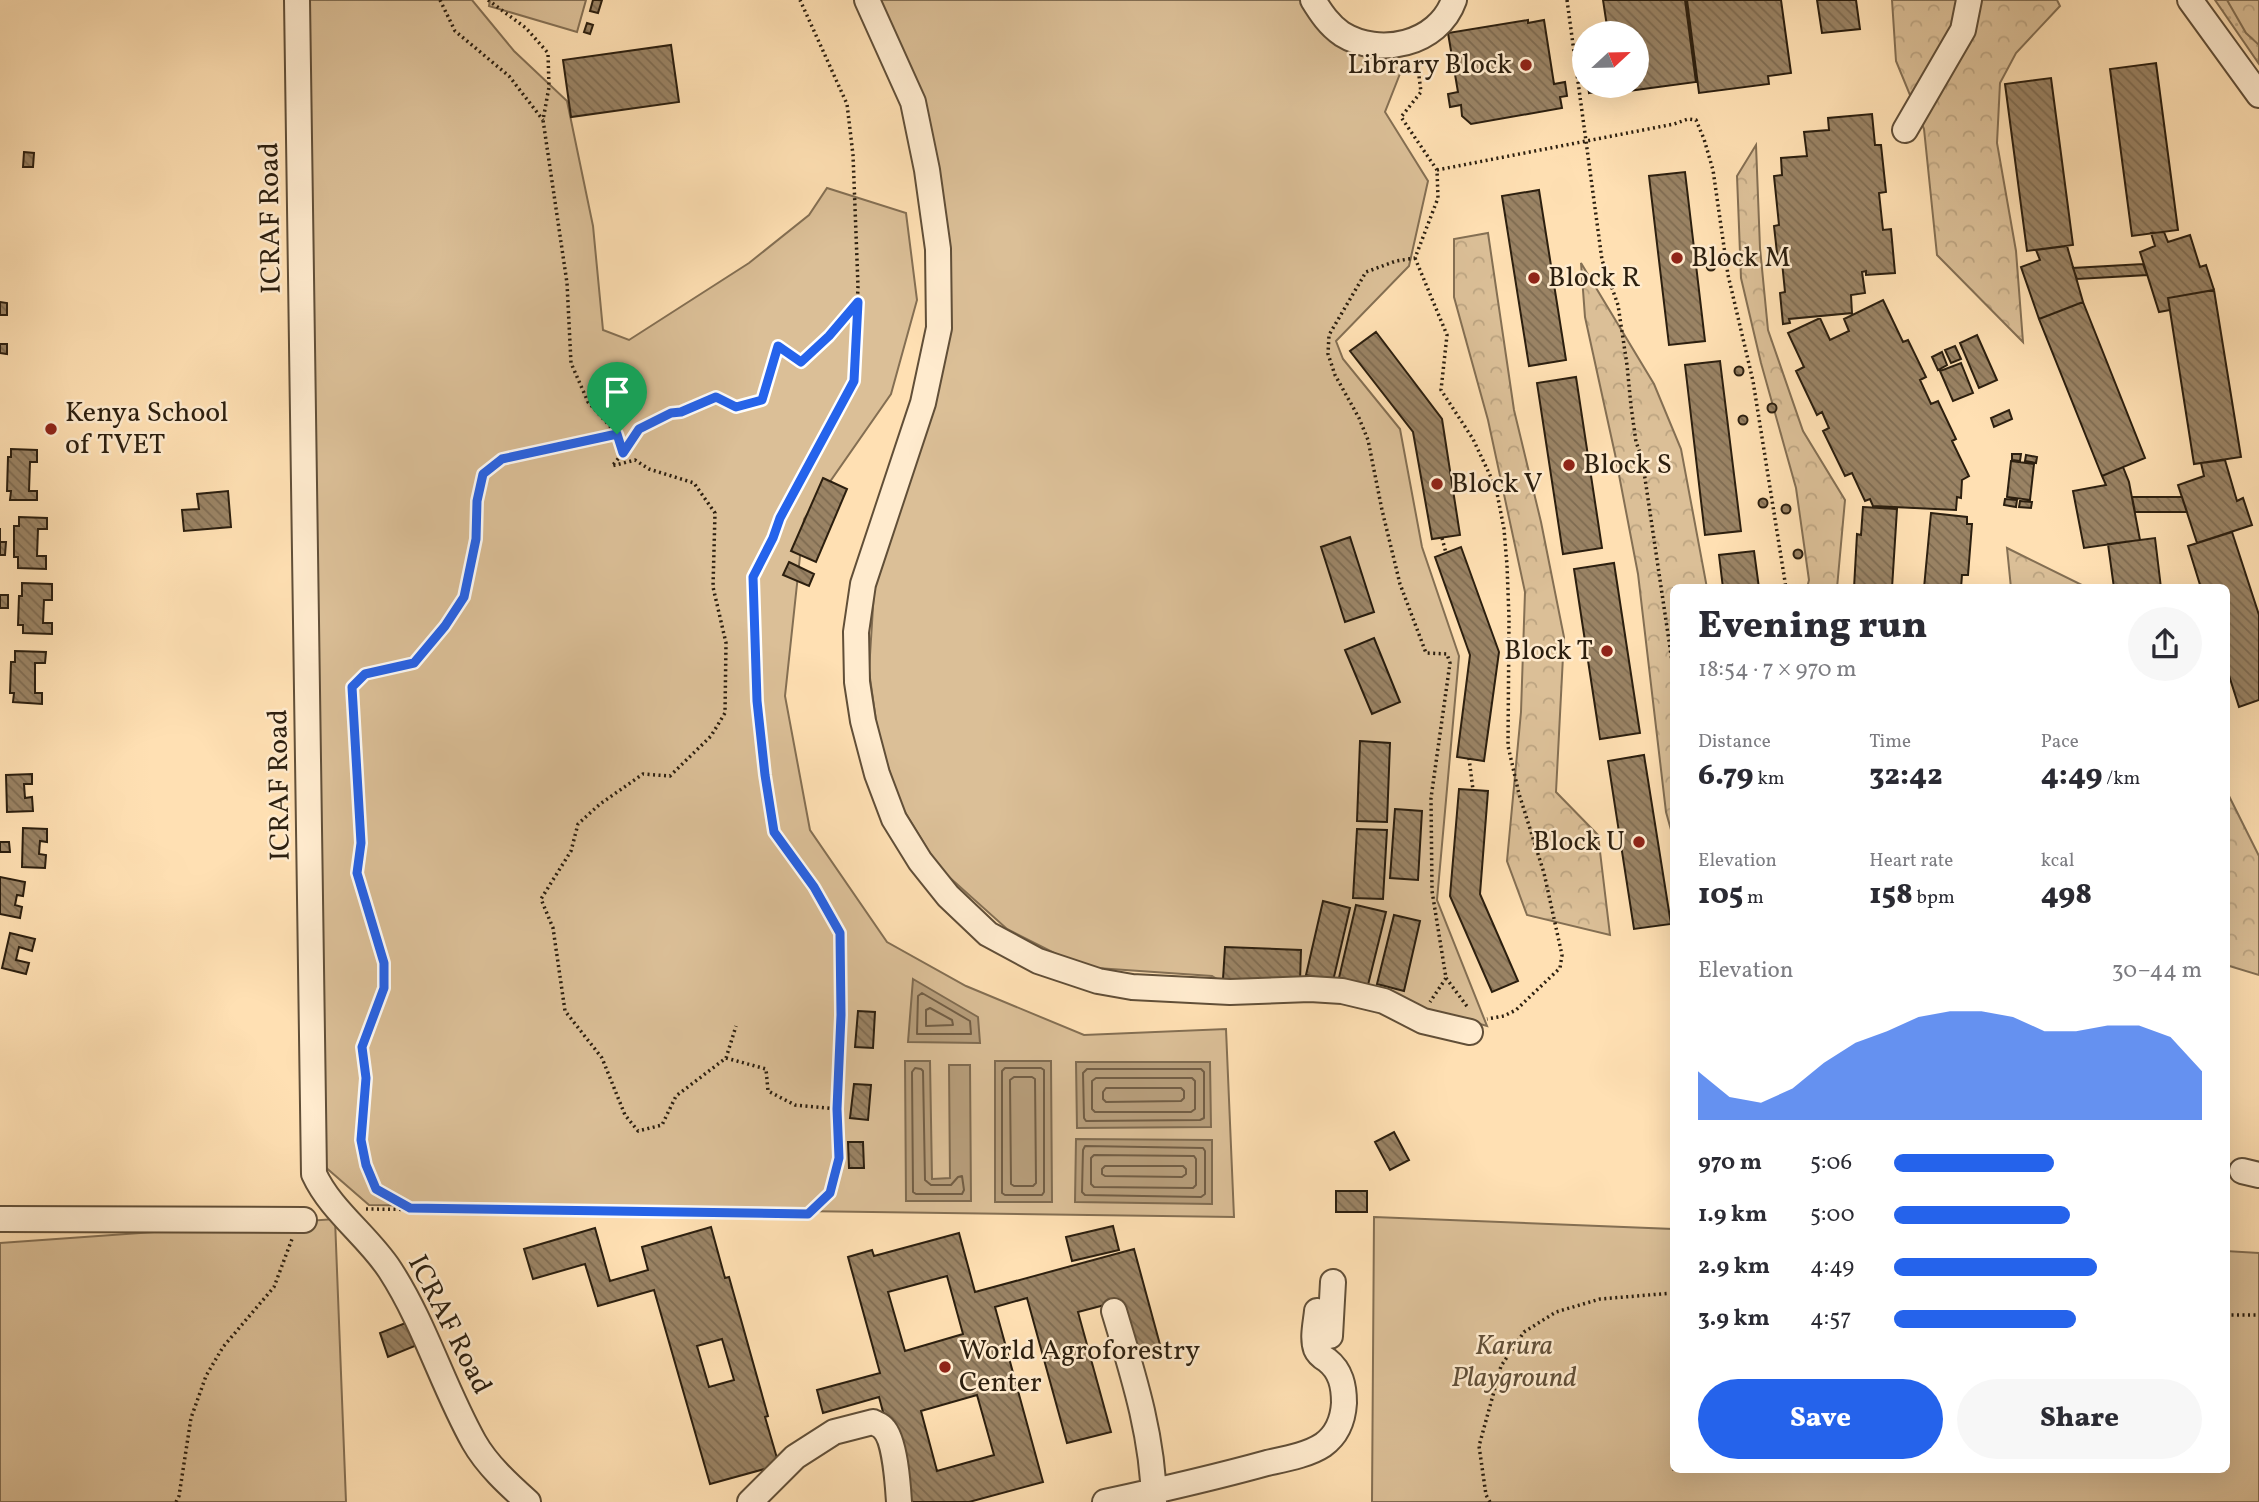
<!DOCTYPE html>
<meta charset="utf-8">
<style>
:root{--surface:#fff;--page:#f7f7f7;--text:#2b2b33;--muted:#7c7c81;--accent:#2563eb}
body{margin:0;font-family:Vollkorn,serif;background:var(--page);color:var(--text);height:100vh;display:flex;flex-direction:column;font-size:26px;white-space:nowrap}
*{box-sizing:border-box;margin:0}
p{font-size:23px;color:var(--muted)}
.icon{flex:none;width:38px;height:38px;fill:none;stroke:currentColor;stroke-width:2;stroke-linecap:round;stroke-linejoin:round}
.map{position:relative;flex:1;overflow:hidden}
.side{position:absolute;left:1670px;top:584px;width:560px;height:889px;display:flex;flex-direction:column;background:var(--surface);border-radius:10px;box-shadow:0 7px 28px #0002}
.side>*{flex:none}
.needle{width:46px;rotate:68deg}
.buttons{position:absolute;left:1572px;top:21px;display:grid;gap:14px}
.buttons a{display:grid;place-items:center;width:77px;height:77px;border-radius:50%;background:var(--surface);box-shadow:0 7px 28px #0002;font-size:35px}
.pin{position:absolute;display:grid;place-items:center;width:60px;height:60px;color:#fff;margin:-72px -30px;border-radius:50% 50% 50% 0;rotate:-45deg;box-shadow:0 0 7px #0007}
.pin .icon{rotate:45deg}
.round{display:grid;place-items:center;flex:none;width:74px;height:74px;border-radius:37px;background:var(--page)}
.summary{display:flex;align-items:center;justify-content:space-between;height:119px;padding:0 28px}
h1{font-size:38px;font-weight:800;line-height:52px}
.figures{display:grid;grid-template-columns:repeat(3,1fr);gap:10px;height:119px;padding:7px 28px}
.figures div{display:grid;align-content:center}
.figures b{font-size:30px;font-weight:800}
.figures small{font-size:19px;font-weight:400}
.figures p{font-size:19px}
.chart{height:196px;padding:14px 28px}
.chart p{display:flex;justify-content:space-between}
.chart svg{width:100%;height:126px;margin-top:7px;fill:var(--accent);opacity:.7}
.action{display:flex;gap:14px;margin-top:auto;padding:14px 28px}
.action a{flex:1;height:80px;border-radius:42px;background:var(--accent);color:#fff;font-size:28px;font-weight:800;line-height:80px;text-align:center}
.action a+a{background:var(--page);color:var(--text)}
ul{padding:0 28px;list-style:none;font-size:23px}
li{display:grid;grid-template-columns:112px 84px 1fr;align-items:center;height:52px}
li i{height:18px;border-radius:9px;background:var(--accent)}
.map>svg:first-child{display:block}
.grass{fill:url(#grass-dots);stroke:#846f53;stroke-width:2}
.forest{fill:url(#forest-crowns);stroke:#846f53;stroke-width:2}
.green{fill:#dbbf97;stroke:#846f53;stroke-width:2}
.water{fill:#b79e7b;stroke:#7f6b50;stroke-width:2}
.lines{fill:none;stroke-linecap:round;stroke-linejoin:round}
.shore{stroke:#725e45;stroke-width:2}
.building{fill:url(#building-back-hatch);stroke:#2c1f0f;stroke-width:2;fill-rule:evenodd}
.minor-casing{stroke:#614f38;stroke-width:28}
.path{stroke:#2c1f0f;stroke-width:3.5;stroke-dasharray:2 3.5;stroke-linecap:butt}
.minor{stroke:#ffebce;stroke-width:24}
.route-casing{stroke:#fff;stroke-width:14}
.route{stroke:#2563eb;stroke-width:9}
.poi-dot{fill:#8f2418;stroke:#ffebce;stroke-width:2.5}
.labels{text-anchor:middle;dominant-baseline:central;stroke-width:5;stroke-linejoin:round;paint-order:stroke}
.poi-label{font-size:28px;fill:#2c1f0f;stroke:#ffebce;text-anchor:start}
.street-label{font-size:28px;fill:#2c1f0f;stroke:#ffebce}
.park-label{font-size:28px;font-style:italic;fill:#614f38;stroke:#ffebce}
</style>
<div class="map">
<svg width="2259" height="1502" viewBox="0 0 2259 1502">
<defs>
<pattern id="grass-dots" width="8" height="8" patternUnits="userSpaceOnUse" patternTransform="scale(1.75)"><rect width="8" height="8" fill="#dbbf97"/><path d="M2 2h.1M6 6h.1" fill="none" stroke="#bca481" stroke-width="1.8" stroke-linecap="round"/></pattern>
<pattern id="forest-crowns" width="20" height="18" patternUnits="userSpaceOnUse" patternTransform="scale(1.75)"><rect width="20" height="18" fill="#dbbf97"/><path d="M2 6a3 3 0 1 1 6 0M12 15a3 3 0 1 1 6 0" fill="none" stroke="#bca481"/></pattern>
<pattern id="building-back-hatch" width="6" height="6" patternUnits="userSpaceOnUse" patternTransform="scale(1.75)"><rect width="6" height="6" fill="#9a8364"/><path d="M-1 5l2 2M0 0l6 6M5-1l2 2" fill="none" stroke="#7e6b51"/></pattern>
</defs>
<rect width="100%" height="100%" fill="#ffe0b3"/>
<filter id="stains"><feTurbulence type="fractalNoise" baseFrequency=".00286" numOctaves="4"/><feColorMatrix values="0 0 0 0 .2 0 0 0 0 .09 0 0 0 0 .02 0 0 0 .5 -.17"/></filter>
<radialGradient id="worn" r=".72"><stop offset=".6" stop-color="#630" stop-opacity="0"/><stop offset="1" stop-color="#630" stop-opacity=".3"/></radialGradient>
<path class="grass" d="M2215,0H2259V64Z"/>
<path class="forest" d="M1892,0H2057L2060,6L2016,53L2000,83L1997,143L2016,251L2023,342L1937,255L1924,129L1896,61Z
M2227,0H2259V45L2246,33Z
M1756,145L1760,248L1768,330L1803,431L1845,500L1837,588H1807L1809,580L1796,488L1761,363L1741,278L1737,176Z
M1488,233L1514,410L1541,522L1564,637L1556,792L1598,835L1610,935L1527,915L1507,861L1521,712L1525,592L1488,420L1454,297V239Z
M1581,263L1654,384L1681,449L1707,588H1673V837L1666,812L1638,574L1615,454L1585,317Z
M2007,548L2084,586L2085,588H2011Z
M2226,790L2259,856V975L2226,965Z"/>
<path class="green" d="M304,0H472L514,51L567,101L593,226L603,330L629,340L749,263L809,215L827,188L906,213L917,300L891,394L804,519L785,696L810,830L887,942L966,986L1084,1035L1226,1029L1234,1217L369,1205L323,1165Z
M490,0H586L577,32L489,6Z
M870,0H1309L1333,42L1378,59L1405,61L1385,112L1428,181L1409,266L1336,341L1343,359L1400,429L1422,547L1459,656L1437,900L1487,1026L1385,997L1228,986L1212,976L1082,967L1007,929L939,868L900,804L878,735L869,671L874,591L910,479L944,361L950,261L930,170Z
M1374,1217L1673,1229V1470H2226V1251L2259,1253V1502H1372Z
M335,1219L346,1502H0V1243Z"/>
<path class="water" d="M913,979L978,1017L980,1043L908,1042Z
M905,1061H930L932,1179L950,1178L949,1065H970L971,1201H906Z
M995,1061H1051L1052,1202H995Z
M1076,1062H1210L1211,1127L1077,1128Z
M1076,1139L1212,1140V1204L1075,1202Z"/>
<g class="lines">
<path class="shore" d="M922,993L970,1021L971,1034H917L918,996Z
M930,1008L952,1020L953,1025L926,1026V1010Z
M915,1068L921,1069L923,1071L925,1180L931,1185H951L958,1177L962,1176L964,1190L962,1194H916L913,1192L912,1072Z
M1005,1068H1041L1044,1070V1192L1042,1195H1005L1002,1193V1071Z
M1087,1069H1201L1204,1072V1118L1200,1120L1086,1121L1084,1118L1083,1073Z
M1014,1077H1032L1035,1079L1036,1183L1033,1186H1014L1011,1184L1010,1080Z
M1096,1078H1192L1195,1081V1109L1191,1112H1095L1092,1109V1081Z
M1106,1088H1181L1184,1091V1098L1181,1101L1106,1102L1103,1099V1092Z
M1085,1146L1203,1148L1205,1151V1194L1201,1197L1085,1195L1082,1192L1083,1150Z
M1094,1155L1194,1156L1196,1159V1185L1193,1188L1094,1187L1091,1184V1158Z
M1105,1166H1183L1186,1169V1174L1182,1177L1105,1176L1102,1174V1169Z"/>
</g>
<path class="building" d="M593,0H602L598,13L590,11Z
M1603,0H1685L1696,82L1613,93V89L1589,93L1588,86H1636V33H1608Z
M1687,0H1781L1791,73L1768,76L1769,84L1699,93Z
M1817,0H1856L1860,29L1822,33Z
M1528,20V23L1544,20L1554,84L1565,82L1567,96L1560,97L1562,108L1471,124L1462,116L1461,105L1450,107L1448,94L1458,92L1448,33Z
M587,23L593,25L590,34L584,32Z
M671,45L679,102L571,117L563,60Z
M2156,63L2178,230L2132,236L2110,69Z
M2051,78L2073,245L2027,251L2005,84Z
M1872,114L1875,145H1881L1886,192L1879,193L1883,230L1891,229L1895,273L1866,275V271L1862,272L1865,293L1851,295L1852,313L1789,319L1790,323L1783,324L1780,293L1785,292L1782,262H1778L1774,226L1779,225L1774,176L1782,175L1781,158L1807,156L1804,132L1829,130L1828,118Z
M24,152L34,153L33,167H23Z
M1685,172L1705,341L1669,345L1649,176Z
M1539,190L1566,360L1529,366L1502,196Z
M2164,232L2168,242L2190,235L2200,267L2206,265L2214,290L2168,298L2170,310L2159,312L2140,252L2155,246L2151,233Z
M2067,246L2083,302L2039,319L2021,267L2040,260L2036,250Z
M1706.5 266a4.5 4.5 0 1 1 9 0a4.5 4.5 0 1 1-9 0Z
M2143,264L2147,275L2077,279L2073,268Z
M2214,290L2241,457L2194,464L2168,298Z
M1883,300L1903,342L1908,340L1926,377L1920,380L1931,404L1938,401L1956,439L1952,441L1969,476L1962,480L1961,498L1957,497L1956,510L1873,506L1870,499L1865,501L1852,473L1845,476L1823,431L1829,428L1822,412L1817,415L1796,371L1804,367L1788,333L1820,318L1830,340L1849,331L1844,319Z
M0,302L7,303V315H0Z
M2083,302L2145,458L2102,476L2039,319Z
M1376,332L1442,419L1460,535L1432,539L1413,432L1350,351Z
M1977,335L1997,380L1979,388L1960,343Z
M0,344H7V354L0,353Z
M1955,346L1961,359L1951,363L1945,350Z
M1942,352L1947,365L1938,370L1932,357Z
M1720,361L1741,531L1705,535L1685,365Z
M1961,363L1973,393L1953,401L1940,371Z
M1734.5 371a4.5 4.5 0 1 1 9 0a4.5 4.5 0 1 1-9 0Z
M1576,377L1602,548L1563,554L1537,383Z
M1767.5 408a4.5 4.5 0 1 1 9 0a4.5 4.5 0 1 1-9 0Z
M2009,410L2012,419L1994,427L1991,418Z
M1738.5 420a4.5 4.5 0 1 1 9 0a4.5 4.5 0 1 1-9 0Z
M11,449L37,450V462H30L29,491H37V500H10L11,491H7L8,457H11Z
M2012,454H2021L2020,461L2012,460Z
M2026,455L2037,457L2036,463L2025,461Z
M2225,460L2237,501L2243,498L2252,525L2197,543L2178,485L2204,476L2201,463Z
M2011,461L2034,464L2030,500L2007,497Z
M2123,467L2129,482L2140,540L2084,548L2073,491L2106,485L2102,476Z
M823,478L847,489L816,562L791,551Z
M228,491L231,527L184,531L182,510L199,509L197,494Z
M2132,497H2182L2187,512H2135Z
M1758.5 503a4.5 4.5 0 1 1 9 0a4.5 4.5 0 1 1-9 0Z
M2005,499L2017,500L2016,507L2004,505Z
M2020,501L2032,502L2031,508L2019,507Z
M1781.5 509a4.5 4.5 0 1 1 9 0a4.5 4.5 0 1 1-9 0Z
M1863,507L1897,509L1892,588H1854L1857,534L1861,535Z
M1931,513L1967,517V524H1972L1968,575H1962L1961,588H1964H1924Z
M19,517L47,518V529H38L37,556H46V569L18,568V557H14V526H19Z
M0,528V542H6L5,555H0Z
M2232,532L2259,615V700L2239,707L2226,666V588H2201L2188,546Z
M1350,537L1374,612L1345,622L1321,547Z
M2155,538L2161,588H2114L2108,544Z
M1461,547L1499,652L1484,761L1457,757L1470,655L1435,557Z
M1793.5 554a4.5 4.5 0 1 1 9 0a4.5 4.5 0 1 1-9 0Z
M1754,551L1759,588H1723L1719,555Z
M789,562L814,574L809,586L783,575Z
M1614,563L1640,733L1600,739L1574,569Z
M22,583L52,584V600H44L43,623H52V634L23,633V625H18L19,596H22Z
M0,595H8V608H0Z
M1374,638L1400,702L1372,714L1345,650Z
M15,651L46,652L45,663H35V693H42V704L13,702L14,693H10L11,662H15Z
M1360,741L1390,743L1387,822L1357,821Z
M1644,755L1671,924L1634,929L1608,761Z
M32,774V784H24L25,798L32,797L33,811L7,812L6,775Z
M1459,789L1488,791L1480,894L1518,981L1492,992L1450,896Z
M1395,809L1422,811L1418,880L1390,878Z
M23,828L47,829V842L40,841L39,854L46,855L45,868L22,867Z
M1357,829L1387,830L1383,899L1353,898Z
M0,842H9L10,852H0Z
M0,877L25,882L23,896L17,895L15,905L22,907L20,918L0,914Z
M1323,901L1350,908L1333,981L1306,975Z
M1356,905L1386,912L1367,989L1338,982Z
M1394,915L1420,921L1404,991L1377,984Z
M10,933L35,939L32,951L19,947L16,960L29,963L26,974L2,968Z
M1225,947L1301,950L1300,982L1223,979Z
M858,1011L875,1012L873,1048L855,1047Z
M854,1084L871,1085L868,1120L850,1118Z
M1394,1132L1409,1160L1390,1170L1375,1142Z
M848,1142H863L864,1168H849Z
M1336,1191H1367V1212H1336Z
M1113,1226L1119,1250L1072,1261L1066,1237Z
M711,1227L725,1278L729,1277L768,1416L765,1417L779,1465L710,1484L654,1290L598,1306L585,1264L533,1279L524,1249L595,1228L610,1281L648,1270L642,1247ZM722,1339L734,1380L709,1387L697,1346Z
M959,1233L975,1292L1134,1249L1162,1352L1132,1360L1116,1302L1078,1312L1111,1432L1067,1443L1027,1298L995,1307L1043,1482L969,1502H907L879,1397L823,1413L817,1390L880,1373L848,1257L872,1250L874,1256ZM947,1276L963,1334L905,1351L888,1292ZM977,1395L994,1455L937,1471L921,1411Z
M413,1320L422,1343L388,1357L380,1333Z"/>
<g class="lines">
<g class="minor-casing">
<path id="minor" d="M297,0L314,1174C331,1211 368,1236 390,1270C425,1324 443,1387 474,1442C487,1465 509,1485 528,1502
M867,0L913,102L927,170L938,249L939,328L923,403L863,584L856,632L857,682L863,721L877,774L894,819L920,861L948,896L988,934L1038,961L1098,981L1132,987L1230,992L1310,989L1342,991L1384,1001L1423,1021L1470,1032
M1313,0C1321,13 1329,25 1342,34C1379,57 1438,45 1454,0
M2190,0L2259,95
M1905,130L1963,30L1969,0
M2242,1171L2259,1175
M0,1219L304,1220
M1114,1311C1133,1374 1153,1436 1154,1502
M1330,1336L1333,1282
M750,1502L795,1457L834,1432L873,1422C876,1424 881,1425 883,1428C895,1439 898,1486 899,1502
M1105,1502C1160,1490 1213,1478 1267,1463C1285,1459 1308,1455 1323,1445C1337,1435 1343,1420 1344,1403C1344,1386 1341,1371 1327,1360C1322,1357 1318,1354 1316,1349C1312,1338 1316,1322 1317,1311"/>
</g>
<path class="path" d="M440,0L455,31L509,76L543,120
M488,0L526,28L548,53L549,87L543,120L567,283L571,363L588,402L617,434L623,453L612,466L635,460L649,469L694,483L715,513L713,587L726,643L725,713L711,736L670,776L643,774L600,804L578,824L571,851L541,899L553,928L565,1011L602,1058L625,1115L638,1131L662,1125L676,1096L726,1058L736,1026
M1567,0L1602,260L1618,305L1627,365L1631,406L1636,442L1642,458L1673,668
M1417,60L1421,92L1401,117L1437,170L1438,198L1415,258L1396,261L1366,272L1329,335L1328,354L1335,375L1359,418L1368,440L1382,510L1400,584L1426,653L1447,654L1450,663L1431,798L1432,891L1446,978L1430,1002
M1437,170L1674,124L1688,119L1696,120L1704,139L1713,170L1728,275L1753,381L1786,588
M1415,258L1447,335L1441,390L1473,439L1496,488L1504,529L1507,565L1509,618L1508,746L1519,794L1544,873L1562,955L1560,968L1516,1010L1504,1016L1487,1019
M623,453L639,429L671,413L681,412L716,397L735,407L762,399L778,346L801,362L829,336L856,304
M1442,538L1446,553
M1469,758L1473,790
M1446,978L1469,1009
M726,1058L766,1069L768,1091L795,1105L837,1109
M410,1208L376,1189L366,1165L361,1140L367,1078L362,1047L384,988V963L357,873L361,843L352,687L365,674L414,663L445,626L464,597L476,539L477,501L483,474L502,459L617,434
M366,1209L808,1214L830,1193L839,1158L837,1109L841,1015L840,933L814,887L774,832L765,775L757,701L753,577L773,538L780,518L854,381L858,286L853,155L847,104L800,0
M2226,1315H2259
M176,1502L179,1496L191,1418L206,1376L223,1347L274,1287L292,1239
M1490,1502L1486,1495L1479,1446L1501,1366L1524,1332L1556,1312L1600,1299L1673,1293"/>
<use href="#minor" class="minor"/>
</g>
<g class="lines">
<g class="route-casing">
<path id="route" d="M858,302L854,381L780,518L773,538L753,577L757,701L765,775L774,832L814,887L840,933L841,1015L837,1109L839,1158L830,1193L808,1214L410,1208L376,1189L366,1165L361,1140L366,1078L362,1047L384,988V963L357,873L361,843L352,687L365,674L414,663L445,626L464,597L476,539L477,501L483,474L502,459L617,434L623,453L639,429L671,413L681,412L716,397L736,407L762,400L778,346L801,362L829,336Z"/>
</g>
<use href="#route" class="route"/>
</g>
<g class="poi-dot">
<circle cx="1526" cy="65" r="7"/>
<circle cx="1677" cy="258" r="7"/>
<circle cx="1534" cy="278" r="7"/>
<circle cx="51" cy="429" r="7"/>
<circle cx="1569" cy="465" r="7"/>
<circle cx="1437" cy="484" r="7"/>
<circle cx="1607" cy="651" r="7"/>
<circle cx="1639" cy="842" r="7"/>
<circle cx="945" cy="1367" r="7"/>
</g>
<g class="labels">
<g class="poi-label">
<text x="1512" y="65" text-anchor="end">Library Block</text>
<text x="1691" y="258">Block M</text>
<text x="1548" y="278">Block R</text>
<text x="65" y="413">Kenya School<tspan x="65" dy="32">of TVET</tspan></text>
<text x="1583" y="465">Block S</text>
<text x="1451" y="484">Block V</text>
<text x="1593" y="651" text-anchor="end">Block T</text>
<text x="1625" y="842" text-anchor="end">Block U</text>
<text x="959" y="1351">World Agroforestry<tspan x="959" dy="32">Center</tspan></text>
</g>
<g class="street-label">
<text transform="translate(271 218) rotate(-91)">ICRAF Road</text>
<text transform="translate(280 785) rotate(-91)">ICRAF Road</text>
<text transform="translate(449 1325) rotate(63)">ICRAF Road</text>
</g>
<g class="park-label">
<text x="1514" y="1346">Karura<tspan x="1514" dy="32">Playground</tspan></text>
</g>
</g>
<rect width="100%" height="100%" filter="url(#stains)"/>
<rect width="100%" height="100%" fill="url(#worn)"/>
</svg>
<div class="buttons">
<a><svg class="needle" viewBox="-14 -14 28 28"><path d="M0-13l5 13h-10z" fill="#e53935"/><path d="M0 13l5-13h-10z" fill="#7c7c81"/></svg></a>
</div>
<div class="pin" style="left:617px;top:434px;background:#1e9e55"><svg class="icon" aria-label="arrive" viewBox="0 0 24 24"><path d="M6 21V4h12l-3 4 3 4H6"/></svg></div>
<section class="side">
<div class="summary"><div><h1>Evening run</h1><p>18:54 · 7 × 970 m</p></div><a class="round"><svg class="icon" aria-label="share" viewBox="0 0 24 24"><path d="M12 15V3M7 8l5-5 5 5M5 13v7h14v-7"/></svg></a></div>
<div class="figures">
<div><p>Distance</p><b>6.79<small> km</small></b></div>
<div><p>Time</p><b>32:42</b></div>
<div><p>Pace</p><b>4:49<small> /km</small></b></div>
</div>
<div class="figures">
<div><p>Elevation</p><b>105<small> m</small></b></div>
<div><p>Heart rate</p><b>158<small> bpm</small></b></div>
<div><p>kcal</p><b>498</b></div>
</div>
<div class="chart"><p><span>Elevation</span>30–44 m</p>
<svg viewBox="0 0 160 44" preserveAspectRatio="none"><path d="M0 44V27L10 36L20 38L30 33L40 24L50 17L60 13L70 8L80 6L90 6L100 8L110 13L120 13L130 11L140 11L150 15L160 27V44z"/></svg>
</div>
<ul>
<li><b>970 m</b>5:06<i style="width:52%"></i></li>
<li><b>1.9 km</b>5:00<i style="width:57%"></i></li>
<li><b>2.9 km</b>4:49<i style="width:66%"></i></li>
<li><b>3.9 km</b>4:57<i style="width:59%"></i></li>
</ul>
<div class="action"><a>Save</a><a>Share</a></div>
</section>
</div>
